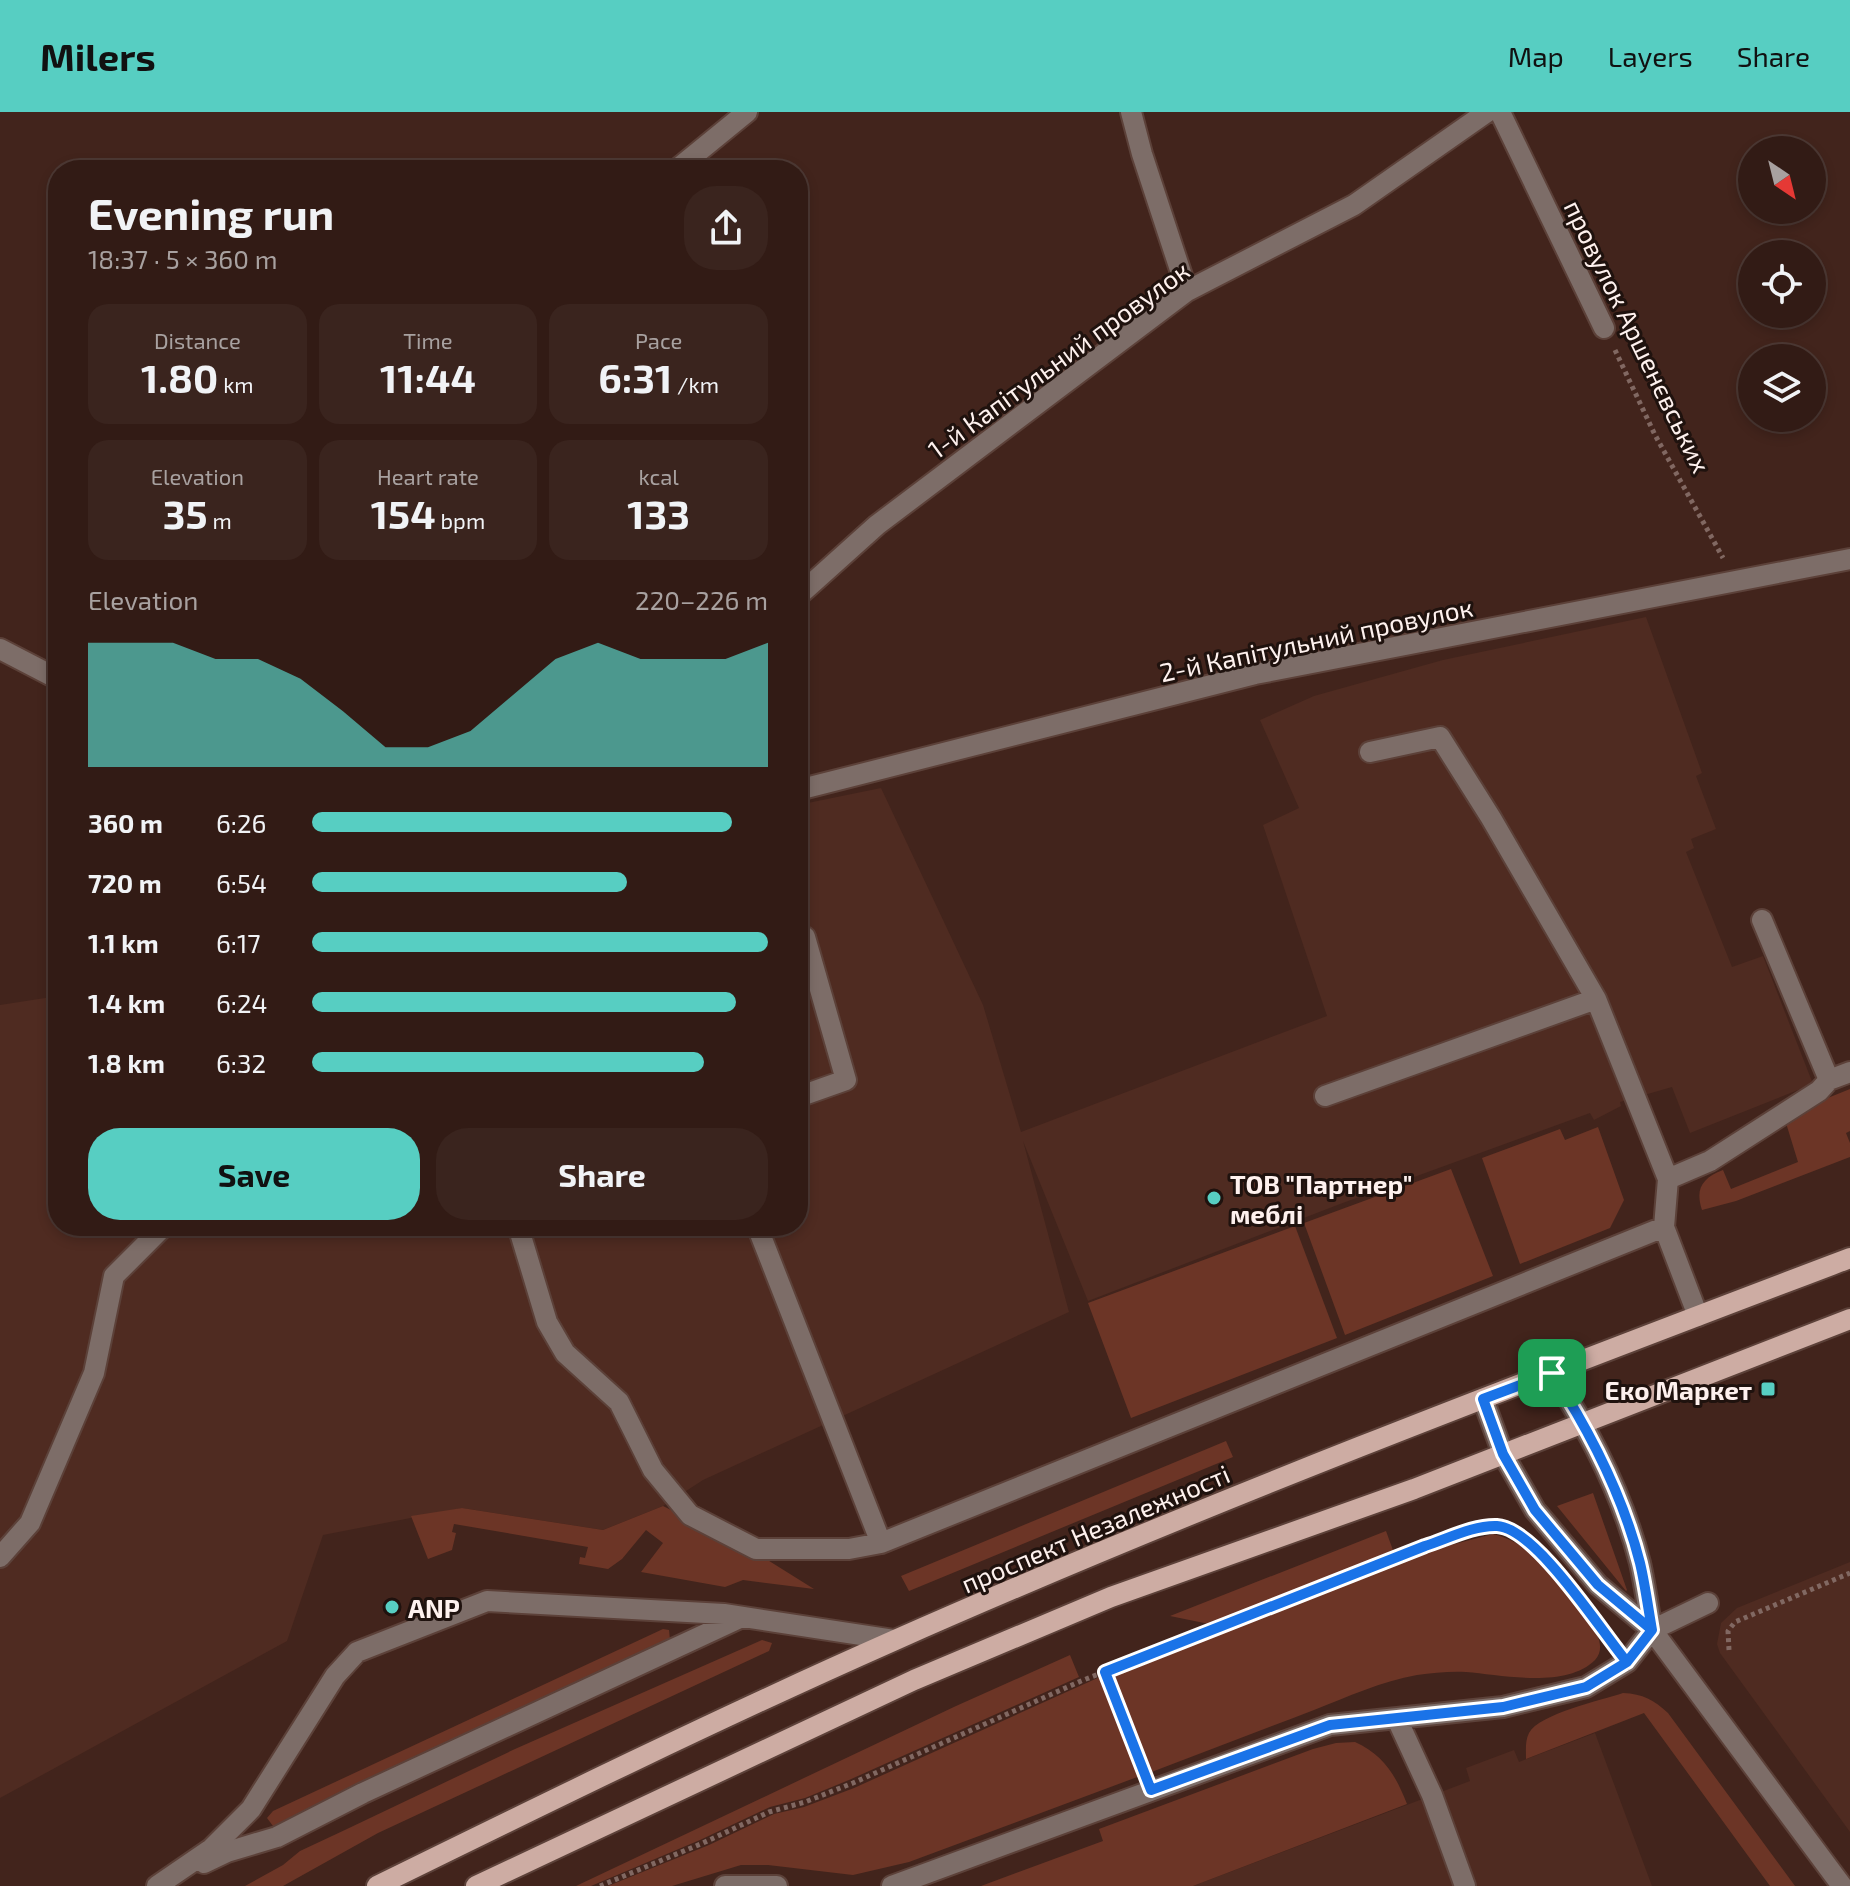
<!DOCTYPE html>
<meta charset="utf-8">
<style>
:root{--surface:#321b15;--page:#3a241e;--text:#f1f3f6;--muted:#a8a1a0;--line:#4d3934;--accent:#57cec2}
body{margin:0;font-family:"Exo 2",sans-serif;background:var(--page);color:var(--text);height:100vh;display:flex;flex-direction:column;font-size:30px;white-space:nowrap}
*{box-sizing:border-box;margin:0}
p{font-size:26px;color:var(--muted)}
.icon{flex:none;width:44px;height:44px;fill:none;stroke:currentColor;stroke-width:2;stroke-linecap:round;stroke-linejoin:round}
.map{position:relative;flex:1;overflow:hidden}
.panel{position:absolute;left:48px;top:48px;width:760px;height:1076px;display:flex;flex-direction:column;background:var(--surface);border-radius:32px;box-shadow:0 4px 12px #0003,0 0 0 2px var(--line)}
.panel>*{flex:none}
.needle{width:52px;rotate:145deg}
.buttons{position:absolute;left:1738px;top:24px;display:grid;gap:16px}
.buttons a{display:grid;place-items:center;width:88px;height:88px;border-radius:50%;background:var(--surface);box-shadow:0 4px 12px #0003,0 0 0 2px var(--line);font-size:40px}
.pin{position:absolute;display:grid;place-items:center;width:68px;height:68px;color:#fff;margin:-34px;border-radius:16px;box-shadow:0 4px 12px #0006}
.round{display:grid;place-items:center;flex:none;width:84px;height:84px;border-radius:32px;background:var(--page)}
.summary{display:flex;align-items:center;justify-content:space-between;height:136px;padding:0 40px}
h1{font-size:44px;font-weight:700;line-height:60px}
.stats{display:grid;grid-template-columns:repeat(3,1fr);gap:12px;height:136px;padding:8px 40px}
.stats div{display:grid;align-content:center;border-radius:20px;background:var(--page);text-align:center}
.stats b{font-size:40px;font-weight:700}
.stats small{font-size:22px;font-weight:400}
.stats p{font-size:22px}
.chart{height:224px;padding:16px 40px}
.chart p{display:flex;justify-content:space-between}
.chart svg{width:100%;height:144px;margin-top:8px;fill:var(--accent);opacity:.7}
.cta{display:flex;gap:16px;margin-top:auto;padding:16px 40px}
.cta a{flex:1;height:92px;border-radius:32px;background:var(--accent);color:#111;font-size:32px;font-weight:700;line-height:92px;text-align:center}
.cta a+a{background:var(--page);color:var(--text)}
ul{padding:0 40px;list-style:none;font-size:26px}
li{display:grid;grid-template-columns:128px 96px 1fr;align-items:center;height:60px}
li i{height:20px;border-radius:10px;background:var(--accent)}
header{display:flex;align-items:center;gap:48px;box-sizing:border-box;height:112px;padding:0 40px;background:var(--accent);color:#111}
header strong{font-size:38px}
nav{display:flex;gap:44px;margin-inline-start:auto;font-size:28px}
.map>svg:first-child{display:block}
.built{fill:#4f2b21}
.green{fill:#6c3526}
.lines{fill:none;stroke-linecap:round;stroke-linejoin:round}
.minor-casing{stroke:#5c4139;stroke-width:24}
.major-casing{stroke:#5c4139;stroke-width:24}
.path{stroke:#816862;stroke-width:5;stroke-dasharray:4 4;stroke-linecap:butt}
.minor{stroke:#7d6d68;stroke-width:20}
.major{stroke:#cdaca3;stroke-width:20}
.route-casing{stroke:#fff;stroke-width:16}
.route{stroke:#1a73e8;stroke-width:10}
.poi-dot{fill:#57cec2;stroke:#1f120e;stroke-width:3}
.labels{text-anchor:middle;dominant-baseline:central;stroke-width:6;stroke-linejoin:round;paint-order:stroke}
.street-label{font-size:26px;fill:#fef1ee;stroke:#1f120e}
.poi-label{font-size:26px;font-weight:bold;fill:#fef1ee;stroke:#1f120e;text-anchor:start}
</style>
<header>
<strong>Milers</strong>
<nav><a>Map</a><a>Layers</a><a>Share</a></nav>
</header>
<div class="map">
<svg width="1850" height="1774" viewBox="0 0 1850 1774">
<rect width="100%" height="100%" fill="#42241c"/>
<path class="built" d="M1646,505L1702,661L1696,664L1716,717L1691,727L1694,736L1686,740L1732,855L1763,844L1813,972L1690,1021L1672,975L1620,990L1621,994L1594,1008L1590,1001L1340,1092L1088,1189L1023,1029L1069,1200L703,1368L663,1394L603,1418L462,1396L323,1423L287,1529L0,1686V893L58,884V1114H798V693L881,676L983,893L1021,1020L1327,904L1263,713L1299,696L1260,608L1314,584L1443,548Z
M1850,1450V1720L1720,1541L1717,1532L1721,1511L1737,1496Z
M1595,1621L1652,1774H1193L1470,1669L1466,1656L1514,1638L1519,1650Z"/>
<path class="green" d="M1850,977V1019L1846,1021L1850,1031V1045L1736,1089L1702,1098C1695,1077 1702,1066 1723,1058L1731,1077L1798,1050L1786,1011L1793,1000Z
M1598,1015L1624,1088L1610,1116L1520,1152L1482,1046L1560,1017L1565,1028Z
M1451,1057L1493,1164L1345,1223L1304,1111Z
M1295,1114L1337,1226L1131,1306L1088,1191Z
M1226,1329L1233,1345L909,1479L901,1464Z
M1593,1381L1627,1478L1626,1479L1557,1394Z
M663,1394L753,1439L814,1477L743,1468L725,1475L641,1460L663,1431L646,1418L622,1447L608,1457L579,1452L580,1445L585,1446L588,1435L454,1412L452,1420L456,1421L452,1438L428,1447L411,1404L462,1396L603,1418Z
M1386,1419L1394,1441L1209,1512L1170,1504Z
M1493,1422C1529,1431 1550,1457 1571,1485C1582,1499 1612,1530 1595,1548C1566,1577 1502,1563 1466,1560C1450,1559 1433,1561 1417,1563C1382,1569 1347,1585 1314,1598C1259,1619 1204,1640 1149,1661L1110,1565L1428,1439Z
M663,1517L669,1518L670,1528L277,1714H273L267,1706L273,1699Z
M762,1528L772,1531L769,1539L378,1721L283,1774H245L283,1753L300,1739L347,1717L515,1637Z
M1070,1543L1079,1565L849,1668L805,1686L770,1695L700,1728L591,1774H576L956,1594Z
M1102,1564L1140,1664L909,1750L853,1763L768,1753H741L672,1774H608L709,1733L774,1702L804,1695L854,1676Z
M1623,1581C1643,1582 1654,1588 1668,1601L1795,1774H1770L1644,1601L1526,1647C1526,1638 1525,1629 1529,1621C1539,1602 1602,1588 1623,1581Z
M1355,1630C1384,1643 1396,1664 1407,1692L1193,1774H981L1103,1729L1099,1717L1313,1637L1336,1631Z"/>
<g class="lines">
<g class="minor-casing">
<path id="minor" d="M1131,0L1142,42L1187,179
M1500,0L1604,216
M676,58L747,0
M798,484L877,413L1187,179L1354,93L1487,0
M0,537L58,567
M1370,640L1440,625L1491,706L1596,887L1668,1067L1664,1115L1698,1204
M798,678L1255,562L1850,447
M1762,808L1829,968
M798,826L805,825L846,968L798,985
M1325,984L1596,887
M1668,1067L1710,1049L1819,979L1829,968L1850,960
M518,1114L547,1210L565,1241L619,1290L653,1358L690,1403L756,1437H849L881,1431L1664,1115
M757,1114L881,1431
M1552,1261C1589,1318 1623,1384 1640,1451C1645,1473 1648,1496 1652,1518
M1483,1287L1503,1342L1535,1398L1598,1473L1652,1518L1842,1774
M0,1445L30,1411L94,1261L114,1164L164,1114
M1397,1607L1432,1683L1465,1774
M204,1751L227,1740L277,1725L363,1681L742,1505
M157,1774L211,1737L251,1697L335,1564L357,1540L487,1489L724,1502L894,1528
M725,1774H777
M892,1774L1330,1613L1503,1595L1586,1575L1627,1550L1652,1518L1708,1491"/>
</g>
<g class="major-casing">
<path id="major" d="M377,1774C548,1690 719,1606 893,1529C1207,1390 1529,1268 1850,1146
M476,1774L914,1568L1111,1485L1414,1377L1850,1207"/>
</g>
<path class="path" d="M1615,238L1655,323L1723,446
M1593,1507L1609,1528
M1729,1538L1728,1519L1735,1510L1850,1461
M1105,1560L1141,1652
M600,1774L703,1731L769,1700L805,1690L853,1671L1081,1569L1425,1434L1496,1413L1515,1419"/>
<use href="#minor" class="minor"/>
<use href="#major" class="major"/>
</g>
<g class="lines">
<g class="route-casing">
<path id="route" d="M1552,1261C1589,1318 1623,1384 1640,1451C1645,1472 1648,1495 1652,1518L1627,1550L1586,1575L1503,1595L1330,1613L1151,1678L1105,1560L1425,1434C1447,1427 1474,1413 1497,1414C1536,1416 1601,1519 1627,1550L1652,1518L1598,1473L1535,1398L1503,1342L1483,1287L1552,1261"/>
</g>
<use href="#route" class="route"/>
</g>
<g class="poi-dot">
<circle cx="1214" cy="1086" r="8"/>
<rect x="1760" y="1269" width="16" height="16" rx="4"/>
<circle cx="392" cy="1495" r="8"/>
</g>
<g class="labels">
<g class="street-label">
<text transform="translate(1638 224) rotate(64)">провулок Аршенєвських</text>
<text transform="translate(1058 247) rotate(-36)">1-й Капітульний провулок</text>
<text transform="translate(1316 527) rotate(-12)">2-й Капітульний провулок</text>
<text transform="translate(1095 1416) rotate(-23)">проспект Незалежності</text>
</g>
<g class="poi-label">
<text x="1230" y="1071">ТОВ "Партнер"<tspan x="1230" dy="30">меблі</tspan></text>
<text x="1752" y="1277" text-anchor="end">Еко Маркет</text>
<text x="408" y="1495">ANP</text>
</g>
</g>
</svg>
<div class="buttons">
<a><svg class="needle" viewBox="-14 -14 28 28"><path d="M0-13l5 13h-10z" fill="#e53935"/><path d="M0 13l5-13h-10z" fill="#a8a1a0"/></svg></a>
<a><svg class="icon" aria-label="locate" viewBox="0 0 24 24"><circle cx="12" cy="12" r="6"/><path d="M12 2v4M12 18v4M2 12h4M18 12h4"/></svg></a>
<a><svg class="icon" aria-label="layers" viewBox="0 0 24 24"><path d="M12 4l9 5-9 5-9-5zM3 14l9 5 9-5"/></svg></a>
</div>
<div class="pin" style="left:1552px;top:1261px;background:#1e9e55"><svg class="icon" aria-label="arrive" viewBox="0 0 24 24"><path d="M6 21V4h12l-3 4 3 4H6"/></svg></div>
<section class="panel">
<div class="summary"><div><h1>Evening run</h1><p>18:37 · 5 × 360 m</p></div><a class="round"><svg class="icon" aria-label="share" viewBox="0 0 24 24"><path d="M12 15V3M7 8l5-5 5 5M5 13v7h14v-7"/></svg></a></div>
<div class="stats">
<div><p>Distance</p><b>1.80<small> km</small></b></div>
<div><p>Time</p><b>11:44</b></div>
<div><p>Pace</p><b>6:31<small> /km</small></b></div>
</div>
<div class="stats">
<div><p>Elevation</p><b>35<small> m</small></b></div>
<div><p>Heart rate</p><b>154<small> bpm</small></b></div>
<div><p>kcal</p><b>133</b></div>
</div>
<div class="chart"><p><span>Elevation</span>220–226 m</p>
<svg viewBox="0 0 160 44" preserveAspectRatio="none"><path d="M0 44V6L10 6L20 6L30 11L40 11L50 17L60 27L70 38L80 38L90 33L100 22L110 11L120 6L130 11L140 11L150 11L160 6V44z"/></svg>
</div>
<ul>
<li><b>360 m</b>6:26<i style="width:92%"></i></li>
<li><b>720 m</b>6:54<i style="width:69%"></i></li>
<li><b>1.1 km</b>6:17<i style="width:100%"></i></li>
<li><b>1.4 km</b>6:24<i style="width:93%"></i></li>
<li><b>1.8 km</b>6:32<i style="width:86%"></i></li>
</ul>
<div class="cta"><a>Save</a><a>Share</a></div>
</section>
</div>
